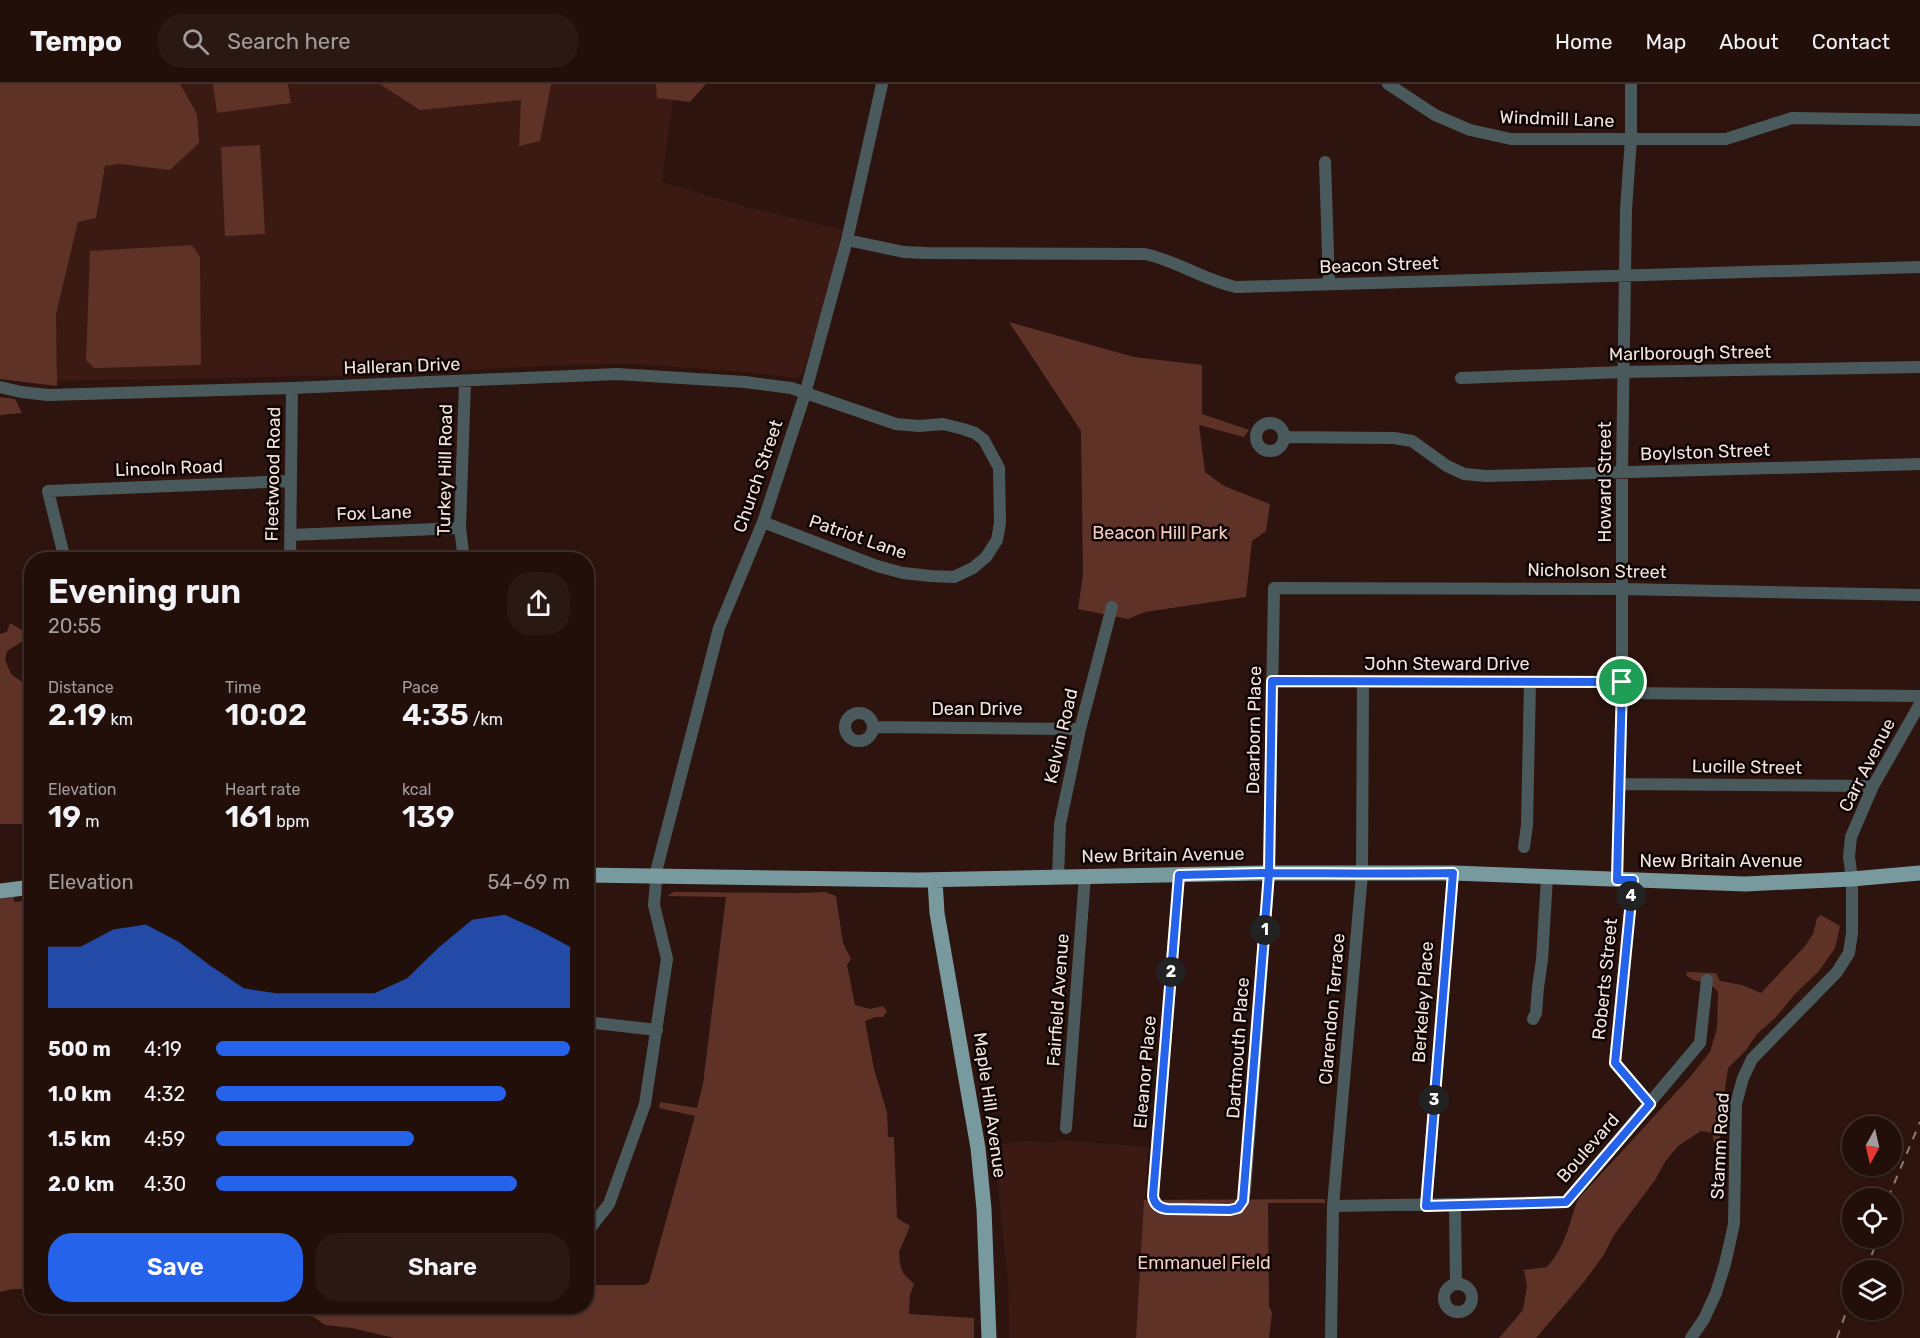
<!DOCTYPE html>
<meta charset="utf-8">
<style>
:root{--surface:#220f0a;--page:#2a1813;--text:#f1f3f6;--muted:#a29c9c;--line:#3f2f2b;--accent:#2563eb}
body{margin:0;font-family:Rubik,sans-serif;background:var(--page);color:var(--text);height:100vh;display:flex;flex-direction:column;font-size:22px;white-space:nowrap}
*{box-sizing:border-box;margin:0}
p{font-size:20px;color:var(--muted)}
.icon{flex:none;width:33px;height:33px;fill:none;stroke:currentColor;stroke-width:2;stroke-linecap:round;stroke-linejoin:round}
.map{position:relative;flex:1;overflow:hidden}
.details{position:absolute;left:24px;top:468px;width:570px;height:762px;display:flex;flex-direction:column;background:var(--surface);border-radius:24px;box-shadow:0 2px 4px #0004,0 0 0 2px var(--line)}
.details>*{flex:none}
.needle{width:39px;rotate:188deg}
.tools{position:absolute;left:1842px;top:1032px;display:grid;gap:12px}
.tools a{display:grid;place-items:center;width:60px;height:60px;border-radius:50%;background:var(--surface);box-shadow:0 2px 4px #0004,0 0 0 2px var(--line);font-size:30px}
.pin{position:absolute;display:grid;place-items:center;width:51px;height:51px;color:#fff;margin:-26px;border:3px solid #fff;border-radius:50%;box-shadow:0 2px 6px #0007}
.km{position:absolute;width:30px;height:30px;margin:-15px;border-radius:50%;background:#222;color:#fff;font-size:16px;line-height:30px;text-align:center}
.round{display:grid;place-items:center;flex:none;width:63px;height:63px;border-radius:24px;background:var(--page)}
.head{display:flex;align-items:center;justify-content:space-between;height:102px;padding:0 24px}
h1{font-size:33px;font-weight:600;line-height:45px}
.figures{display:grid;grid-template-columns:repeat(3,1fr);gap:9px;height:102px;padding:6px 24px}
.figures div{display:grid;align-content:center}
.figures b{font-size:30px;font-weight:600}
.figures small{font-size:16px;font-weight:400}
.figures p{font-size:16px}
.chart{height:168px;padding:12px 24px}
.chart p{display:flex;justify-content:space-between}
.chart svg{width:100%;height:108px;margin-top:6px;fill:var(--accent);opacity:.7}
.primary-button{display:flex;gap:12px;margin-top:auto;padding:12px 24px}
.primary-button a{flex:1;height:69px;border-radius:24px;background:var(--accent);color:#fff;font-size:24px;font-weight:600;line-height:69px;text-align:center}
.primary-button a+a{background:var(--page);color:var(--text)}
ul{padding:0 24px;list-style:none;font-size:20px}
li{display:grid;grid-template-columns:96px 72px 1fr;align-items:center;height:45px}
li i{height:15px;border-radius:8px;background:var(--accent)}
header{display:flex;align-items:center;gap:36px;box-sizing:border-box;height:84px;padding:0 30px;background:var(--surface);border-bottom:2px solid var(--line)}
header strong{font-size:28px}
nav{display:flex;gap:33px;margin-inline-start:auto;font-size:21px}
.search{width:420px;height:54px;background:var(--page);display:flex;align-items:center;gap:15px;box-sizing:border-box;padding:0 21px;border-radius:24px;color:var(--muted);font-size:22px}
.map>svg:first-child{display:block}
.built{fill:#3a1a12}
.green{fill:#5f3227}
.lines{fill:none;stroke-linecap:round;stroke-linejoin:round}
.minor{stroke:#4a5a5c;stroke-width:12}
.major{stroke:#78999d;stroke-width:15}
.rail{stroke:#8f7974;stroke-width:2;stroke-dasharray:8 8;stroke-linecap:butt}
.route-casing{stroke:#fff;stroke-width:12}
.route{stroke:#2563eb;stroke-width:8}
.labels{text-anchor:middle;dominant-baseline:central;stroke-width:5;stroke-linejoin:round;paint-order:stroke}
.street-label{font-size:18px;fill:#f5e3de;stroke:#0d0403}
.park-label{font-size:18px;fill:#f4ccc1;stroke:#0d0403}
</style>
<header>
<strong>Tempo</strong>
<div class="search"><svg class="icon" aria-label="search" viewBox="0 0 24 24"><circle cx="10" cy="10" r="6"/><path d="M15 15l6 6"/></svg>Search here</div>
<nav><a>Home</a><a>Map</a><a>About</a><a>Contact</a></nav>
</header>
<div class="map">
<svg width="1920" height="1254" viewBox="0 0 1920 1254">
<rect width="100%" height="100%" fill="#2d140e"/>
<path class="built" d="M38,0H675L662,98L743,122L842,146L824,223L802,290L797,294L756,289L637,280L561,281L374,291L45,297Z
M1057,1056L1148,1063L1136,1254H1009L1008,1200L994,1061L1024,1057L1056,1059Z"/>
<path class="green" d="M0,0H180L197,30L199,59L170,86L119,80L105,82L96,134L78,138L56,230L57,302L0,295Z
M213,0H288L291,19L217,29Z
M380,0H551L540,57L519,62L521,16L420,26Z
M656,0H706L690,18L657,14Z
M260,61L265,150L225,152L221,63Z
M192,161L200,173L201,281L94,284L86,276L90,167Z
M1009,238L1134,273L1202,281V330L1249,346L1244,353L1199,341L1205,388L1224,402L1270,420L1266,447L1252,457L1246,513L1145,528L1128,535L1078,525L1083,490L1081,347Z
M0,313L15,315L22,329L0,331Z
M31,538V552L7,567L5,576L11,590L26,601L31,598V738L26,740H0V550L7,548L10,539L25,548Z
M674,808L798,809L825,808L836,812L843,859L851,875L847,881L855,921L870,925L883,922L887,927L883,933H876L865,937L874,985L887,1028L888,1053H894L897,1134L910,1142L899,1168L900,1180L903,1189L914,1200L910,1211L909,1230L974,1234V1254H394L352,1244L325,1241L314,1233L265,1223L586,1222L587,1201H644L649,1198L695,1032L659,1024L660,1018L697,1024L703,1000L726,813L667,812Z
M14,813V818L32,816V1205H13L0,1208V815Z
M1821,831L1840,842L1835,864L1819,887L1796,909L1775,934L1757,950L1746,966L1728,984L1720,1042V1055L1714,1059L1712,1049L1701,1047L1678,1062L1665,1078L1655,1096L1614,1151L1603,1172L1584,1198L1536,1254H1499L1523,1226L1527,1202L1524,1186L1547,1183C1559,1170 1566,1153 1571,1136C1574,1128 1574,1122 1579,1114L1690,993L1710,968L1717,944L1718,908C1709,895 1696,901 1686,891L1687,888L1716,889L1720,897L1742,901L1761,909L1805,862L1813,850L1817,834Z
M1325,1115V1119H1268L1269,1222L1272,1229L1269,1254H1136L1144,1116Z"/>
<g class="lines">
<path class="minor" d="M1388,0L1435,31L1470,46L1511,55H1726L1792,34L1920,36
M1325,78L1329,200
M847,156L904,168L926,169L1145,170C1177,177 1204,196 1236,203L1920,183
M1461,294L1623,288L1920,283
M0,303L21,308L48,311L292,304L617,290L745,298L791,304L896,340L919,342L943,340L963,345L975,349L984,356L999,384L1000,439L997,456L986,473L973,484L954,493L931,492L903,489L877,482L763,438
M1256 353a14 14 0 1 1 28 0a14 14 0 1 1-28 0Z
M1284,353L1394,354L1412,357L1447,382L1464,390L1486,392L1920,380
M290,451L460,444
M65,476L48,407L291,397
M290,476L292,304
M464,476L460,444L465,298
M1273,597L1622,598
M1621,609L1920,612
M845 643a14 14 0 1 1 28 0a14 14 0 1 1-28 0Z
M873,643L1080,645
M1620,700L1873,702
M1524,763L1527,741L1530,598
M1179,791L1153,1112L1156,1120L1161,1124L1230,1126L1238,1124L1243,1117L1245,1107L1269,789L1274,504L1623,505L1920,511
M1058,792L1060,740L1080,645L1112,523
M1617,796L1622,598V388L1626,125L1631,55V0
M1633,796L1615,979L1650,1020
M1533,935L1536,929L1538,903L1542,876L1547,793
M586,938L657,946
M1066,1044L1085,792
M1333,1122L1566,1118L1700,959L1707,896
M1426,1122L1453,789
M1455,1122L1456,1200
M586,1144L591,1143L609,1120L645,1020L667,875L654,821L657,784L719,544L763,438L805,310L847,156L882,0
M1444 1214a14 14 0 1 1 28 0a14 14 0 1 1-28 0Z
M1331,1254L1333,1122L1362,790L1363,598
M1691,1254L1704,1235L1716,1209L1725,1180L1734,1140L1736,1020L1743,994L1752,975L1837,888L1849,869L1852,849V795L1849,773L1851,753L1873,702L1920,620"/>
<path class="major" d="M586,791L918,796L1261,789H1453L1745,800L1852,795L1920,789
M935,796L937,829L978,1064L984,1125L989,1254
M0,807L32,803"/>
<path class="rail" d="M1888,1114L1920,1038
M1866,1186L1878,1154
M1837,1254L1852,1211"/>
</g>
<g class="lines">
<g class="route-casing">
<path id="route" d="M1622,598L1272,597L1269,789L1243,1117L1238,1124L1230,1126L1167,1125C1159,1124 1154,1120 1153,1112L1179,791L1261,789C1325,789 1389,790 1453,789L1426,1122L1566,1118L1650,1020L1615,979L1633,796H1617L1622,598"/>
</g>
<use href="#route" class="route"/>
</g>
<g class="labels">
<g class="street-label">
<text transform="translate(1557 35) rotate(2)">Windmill Lane</text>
<text transform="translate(1379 181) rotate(-2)">Beacon Street</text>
<text transform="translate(1690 269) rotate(-1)">Marlborough Street</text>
<text transform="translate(402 282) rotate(-2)">Halleran Drive</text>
<text transform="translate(1705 368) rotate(-2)">Boylston Street</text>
<text transform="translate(169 384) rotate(-2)">Lincoln Road</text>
<text transform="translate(445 386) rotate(-89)">Turkey Hill Road</text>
<text transform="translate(273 390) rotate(-89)">Fleetwood Road</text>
<text transform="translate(758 392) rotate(-71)">Church Street</text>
<text transform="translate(1605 398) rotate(-90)">Howard Street</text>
<text transform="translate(374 429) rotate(-2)">Fox Lane</text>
<text transform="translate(858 453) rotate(19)">Patriot Lane</text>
<text transform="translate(1597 487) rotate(1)">Nicholson Street</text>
<text x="1447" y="580">John Steward Drive</text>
<text x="977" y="625">Dean Drive</text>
<text transform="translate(1254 646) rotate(-89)">Dearborn Place</text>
<text transform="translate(1061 652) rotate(-77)">Kelvin Road</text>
<text transform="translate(1867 681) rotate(-63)">Carr Avenue</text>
<text transform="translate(1747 683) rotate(1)">Lucille Street</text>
<text transform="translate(1163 771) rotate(-1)">New Britain Avenue</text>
<text x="1721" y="777">New Britain Avenue</text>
<text transform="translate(1605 895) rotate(-84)">Roberts Street</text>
<text transform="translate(1058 916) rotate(-86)">Fairfield Avenue</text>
<text transform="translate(1423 918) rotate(-86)">Berkeley Place</text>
<text transform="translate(1332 925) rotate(-85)">Clarendon Terrace</text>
<text transform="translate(1238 964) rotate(-86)">Dartmouth Place</text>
<text transform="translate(1145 988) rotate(-85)">Eleanor Place</text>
<text transform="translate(990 1021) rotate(82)">Maple Hill Avenue</text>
<text transform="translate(1720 1062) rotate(-87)">Stamm Road</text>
<text transform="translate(1588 1064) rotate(-49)">Boulevard</text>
</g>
<g class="park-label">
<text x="1160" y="449">Beacon Hill Park</text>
<text x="1204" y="1179">Emmanuel Field</text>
</g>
</g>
</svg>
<div class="tools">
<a><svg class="needle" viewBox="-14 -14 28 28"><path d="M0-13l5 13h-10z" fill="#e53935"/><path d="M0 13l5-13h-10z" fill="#a29c9c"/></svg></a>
<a><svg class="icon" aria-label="locate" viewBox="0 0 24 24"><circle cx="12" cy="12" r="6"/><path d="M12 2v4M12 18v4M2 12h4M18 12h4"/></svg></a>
<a><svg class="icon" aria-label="layers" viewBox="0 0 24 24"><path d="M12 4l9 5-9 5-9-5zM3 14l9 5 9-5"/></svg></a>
</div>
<div class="pin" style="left:1622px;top:598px;background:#1e9e55"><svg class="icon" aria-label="arrive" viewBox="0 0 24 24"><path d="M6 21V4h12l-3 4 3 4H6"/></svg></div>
<b class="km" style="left:1265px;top:846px">1</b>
<b class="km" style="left:1171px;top:888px">2</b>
<b class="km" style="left:1434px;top:1016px">3</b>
<b class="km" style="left:1631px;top:812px">4</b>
<section class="details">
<div class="head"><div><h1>Evening run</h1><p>20:55</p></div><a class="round"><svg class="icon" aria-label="share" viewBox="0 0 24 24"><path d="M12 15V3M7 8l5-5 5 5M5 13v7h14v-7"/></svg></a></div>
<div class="figures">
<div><p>Distance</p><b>2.19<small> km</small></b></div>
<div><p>Time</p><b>10:02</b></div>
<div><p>Pace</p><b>4:35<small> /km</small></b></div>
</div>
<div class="figures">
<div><p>Elevation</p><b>19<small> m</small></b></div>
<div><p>Heart rate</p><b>161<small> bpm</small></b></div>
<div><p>kcal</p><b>139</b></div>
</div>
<div class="chart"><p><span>Elevation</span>54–69 m</p>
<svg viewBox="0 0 160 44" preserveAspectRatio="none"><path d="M0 44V19L10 19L20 12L30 10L40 17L50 27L60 36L70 38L80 38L90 38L100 38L110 32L120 19L130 8L140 6L150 12L160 19V44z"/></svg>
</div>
<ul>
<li><b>500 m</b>4:19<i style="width:100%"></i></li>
<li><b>1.0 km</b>4:32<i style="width:82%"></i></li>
<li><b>1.5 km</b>4:59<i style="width:56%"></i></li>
<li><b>2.0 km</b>4:30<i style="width:85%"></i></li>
</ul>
<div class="primary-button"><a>Save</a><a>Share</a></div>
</section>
</div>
